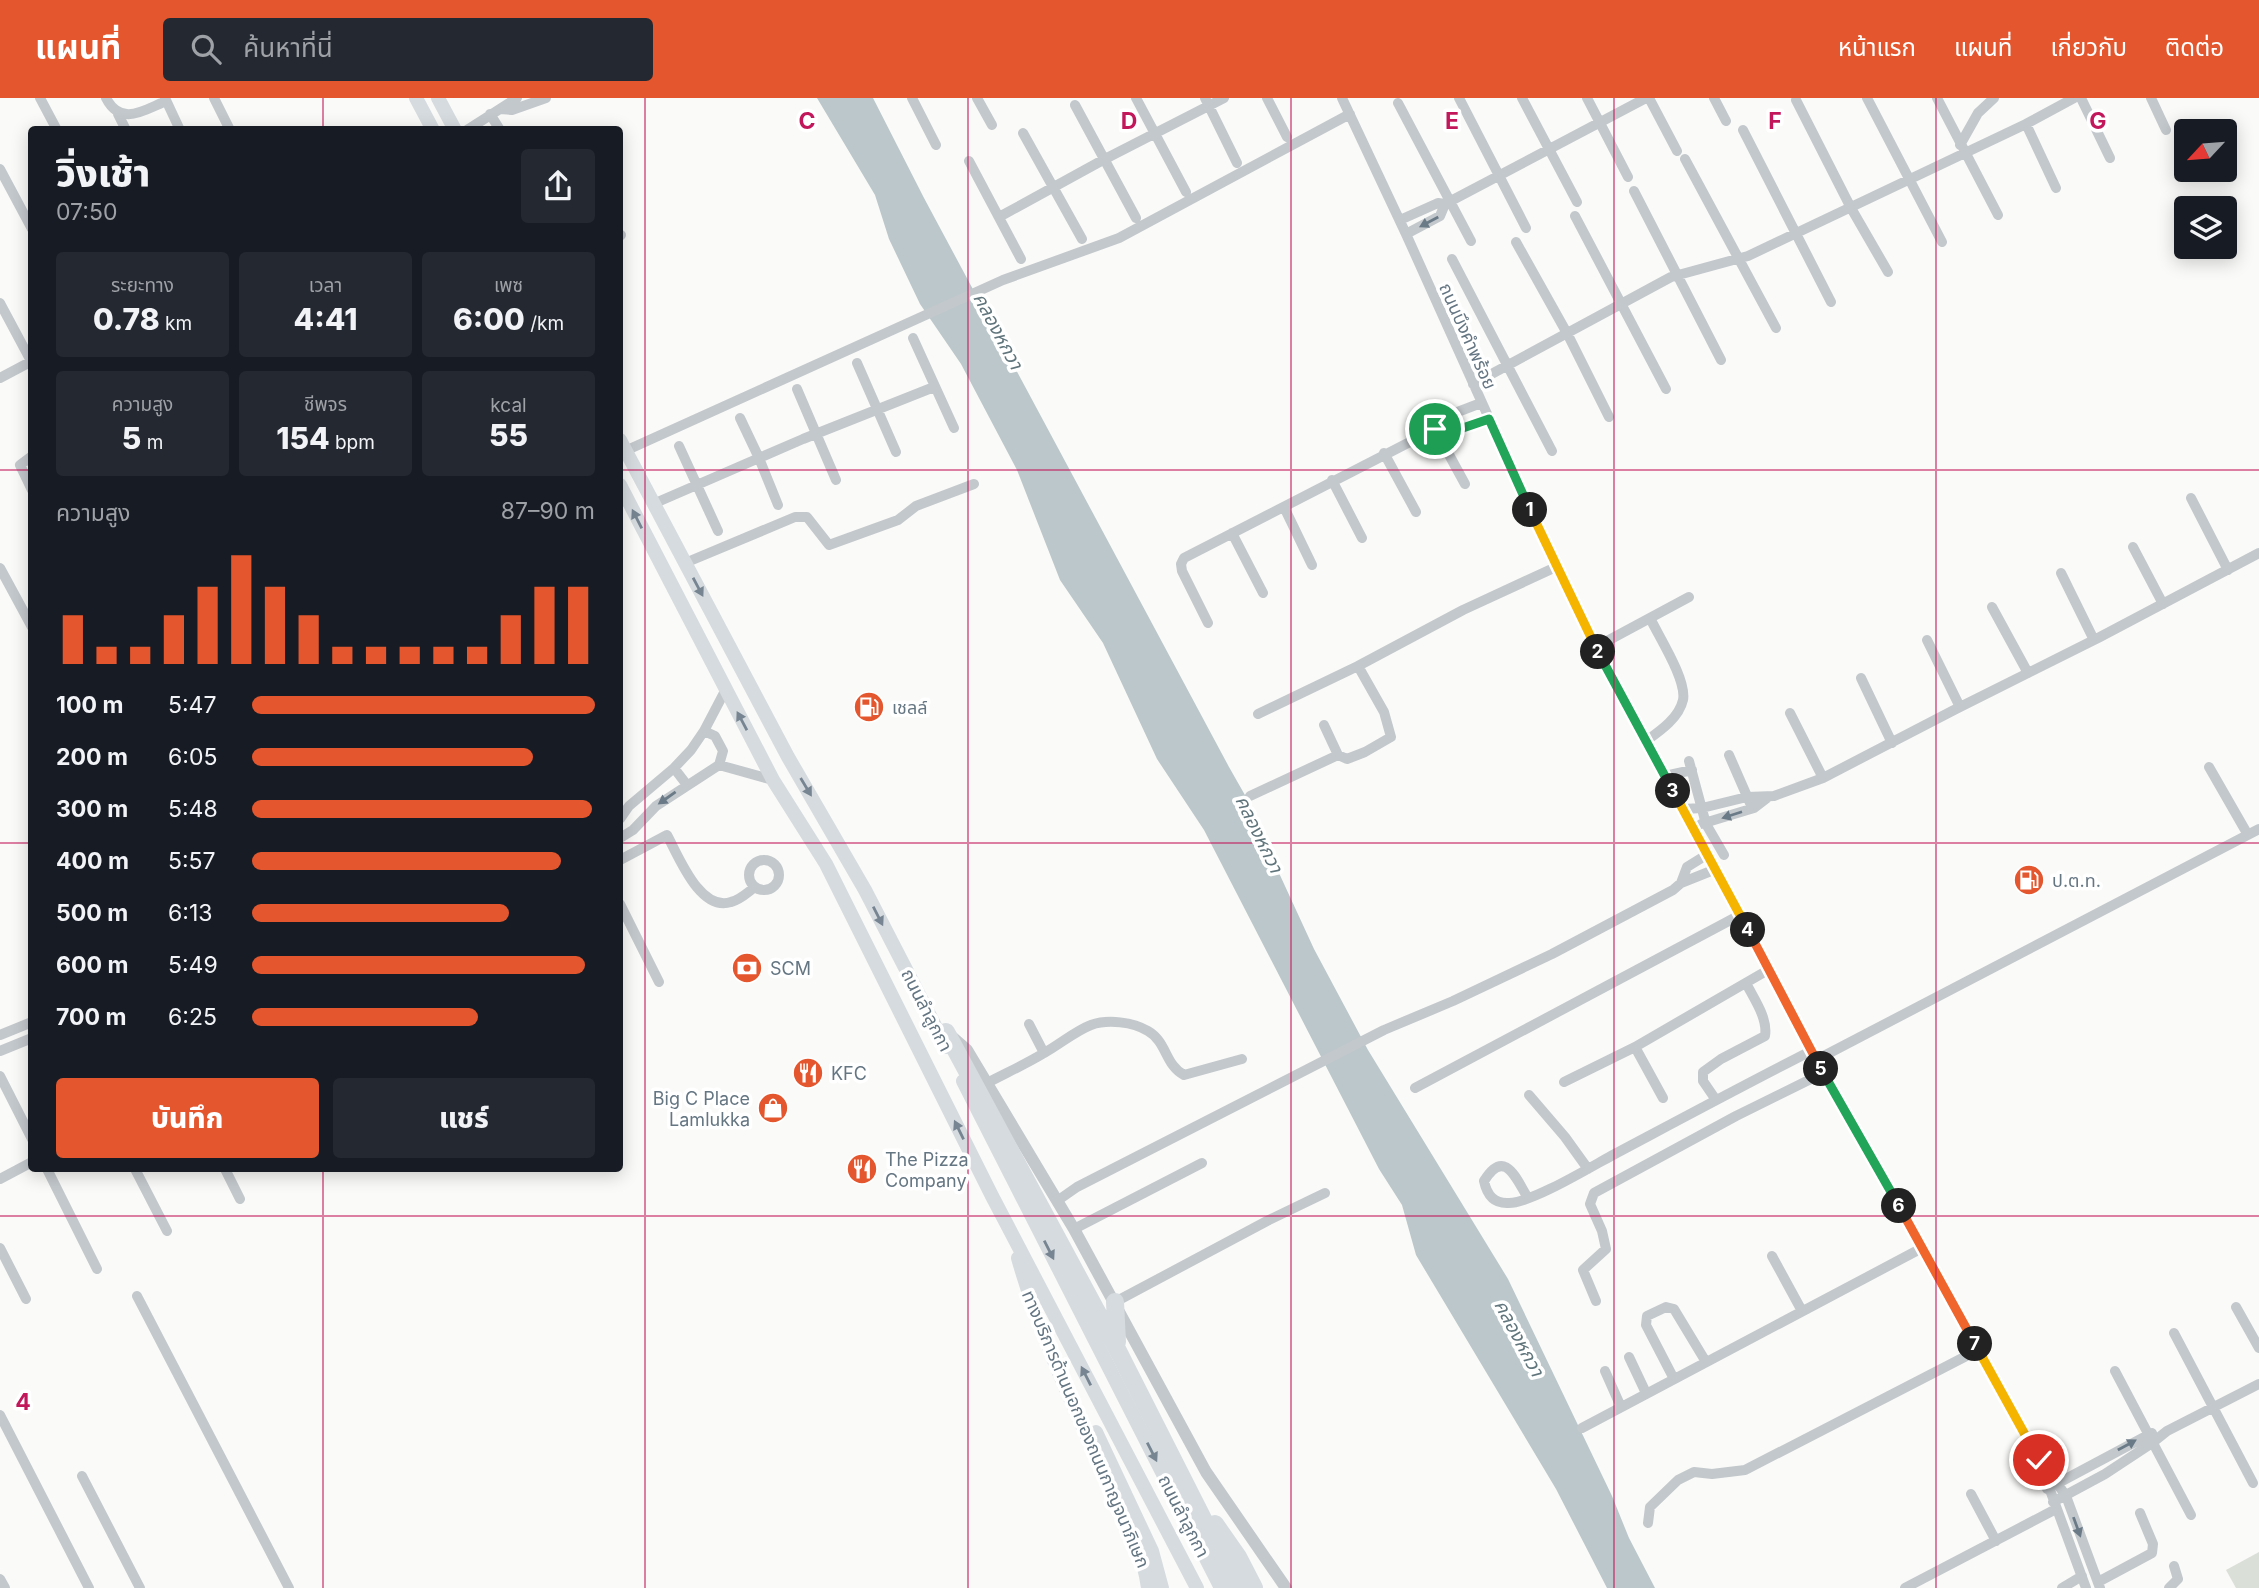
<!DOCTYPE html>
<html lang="th">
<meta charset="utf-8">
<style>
:root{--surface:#171b24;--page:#242831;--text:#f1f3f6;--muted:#9ea1a6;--accent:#e4572e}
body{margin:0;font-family:Inter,"Noto Sans Thai",sans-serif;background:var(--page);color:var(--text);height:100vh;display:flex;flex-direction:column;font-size:26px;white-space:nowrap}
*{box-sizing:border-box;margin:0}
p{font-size:23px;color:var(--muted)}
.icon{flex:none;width:38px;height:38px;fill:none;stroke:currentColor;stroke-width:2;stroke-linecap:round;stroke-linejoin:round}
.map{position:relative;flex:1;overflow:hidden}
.panel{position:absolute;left:28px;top:28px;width:595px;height:1046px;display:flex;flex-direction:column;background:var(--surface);border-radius:7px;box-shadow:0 4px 18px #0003}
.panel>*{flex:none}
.needle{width:46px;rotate:244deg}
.buttons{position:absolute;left:2174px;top:21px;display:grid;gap:14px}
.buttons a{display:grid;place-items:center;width:63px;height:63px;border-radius:7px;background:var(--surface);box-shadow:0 4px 18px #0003;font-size:35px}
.pin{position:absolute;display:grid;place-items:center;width:60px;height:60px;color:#fff;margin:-30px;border:4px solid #fff;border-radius:50%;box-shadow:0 2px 7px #0007}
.km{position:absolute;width:35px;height:35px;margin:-18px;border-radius:50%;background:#222;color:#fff;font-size:19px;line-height:35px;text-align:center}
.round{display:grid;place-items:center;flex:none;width:74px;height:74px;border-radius:7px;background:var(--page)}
.overview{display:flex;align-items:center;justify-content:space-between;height:119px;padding:0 28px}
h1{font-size:38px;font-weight:800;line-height:52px}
.stats{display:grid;grid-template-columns:repeat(3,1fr);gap:10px;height:119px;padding:7px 28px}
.stats div{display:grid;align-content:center;border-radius:7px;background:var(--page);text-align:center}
.stats b{font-size:30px;font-weight:800}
.stats small{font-size:19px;font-weight:400}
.stats p{font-size:19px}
.chart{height:196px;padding:14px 28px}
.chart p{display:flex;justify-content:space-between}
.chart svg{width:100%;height:126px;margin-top:7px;stroke:var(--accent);stroke-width:6}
.button{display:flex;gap:14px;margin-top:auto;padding:14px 28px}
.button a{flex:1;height:80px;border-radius:7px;background:var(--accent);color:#fff;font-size:28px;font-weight:800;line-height:80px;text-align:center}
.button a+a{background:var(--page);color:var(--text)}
ul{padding:0 28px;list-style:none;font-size:23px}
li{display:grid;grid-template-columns:112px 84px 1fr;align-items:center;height:52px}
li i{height:18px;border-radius:9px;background:var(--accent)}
header{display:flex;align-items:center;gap:42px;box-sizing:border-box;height:98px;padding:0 35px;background:var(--accent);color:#fff}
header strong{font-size:33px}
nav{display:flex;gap:38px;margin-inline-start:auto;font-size:24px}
.search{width:490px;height:63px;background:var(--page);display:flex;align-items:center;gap:18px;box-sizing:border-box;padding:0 24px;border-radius:7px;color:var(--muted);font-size:26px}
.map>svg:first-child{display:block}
.green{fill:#dadfd7}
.water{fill:#bbc7cb}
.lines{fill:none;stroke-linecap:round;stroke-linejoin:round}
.minor{stroke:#c3c8cc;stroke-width:10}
.tertiary{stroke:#c3c8cc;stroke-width:12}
.secondary{stroke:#d6dbdf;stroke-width:14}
.motorway{stroke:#d6dbdf;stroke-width:18}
.oneway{fill:#6a7a87}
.oneway2{fill:#768591}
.split-1-casing{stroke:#fff;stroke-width:14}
.split-2-casing{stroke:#fff;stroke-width:14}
.split-3-casing{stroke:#fff;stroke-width:14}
.split-4-casing{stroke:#fff;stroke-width:14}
.split-5-casing{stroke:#fff;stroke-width:14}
.split-6-casing{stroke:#fff;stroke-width:14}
.split-7-casing{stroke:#fff;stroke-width:14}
.split-8-casing{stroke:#fff;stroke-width:14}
.split-1{stroke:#22a559;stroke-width:9}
.split-2{stroke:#f5b400;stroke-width:9}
.split-3{stroke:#22a559;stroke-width:9}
.split-4{stroke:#f5b400;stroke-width:9}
.split-5{stroke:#f0652b;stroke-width:9}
.split-6{stroke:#22a559;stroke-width:9}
.split-7{stroke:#f0652b;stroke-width:9}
.split-8{stroke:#f5b400;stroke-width:9}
.grid{fill:none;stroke:#c2185b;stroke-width:2;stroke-opacity:0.55}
.labels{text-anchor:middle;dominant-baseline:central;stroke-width:7;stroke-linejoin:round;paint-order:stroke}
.street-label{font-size:18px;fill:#657683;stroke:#fff}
.poi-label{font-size:18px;fill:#657683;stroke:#fff;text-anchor:start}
.water-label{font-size:19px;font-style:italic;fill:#60757c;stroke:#fff}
.grid-label{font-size:23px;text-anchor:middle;font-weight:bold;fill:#c2185b;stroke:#fff;stroke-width:7;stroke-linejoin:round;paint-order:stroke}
</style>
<header>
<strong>แผนที่</strong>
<div class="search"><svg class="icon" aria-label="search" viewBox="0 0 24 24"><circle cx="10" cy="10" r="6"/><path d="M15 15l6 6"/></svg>ค้นหาที่นี่</div>
<nav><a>หน้าแรก</a><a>แผนที่</a><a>เกี่ยวกับ</a><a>ติดต่อ</a></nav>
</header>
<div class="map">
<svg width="2259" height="1490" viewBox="0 0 2259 1490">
<rect width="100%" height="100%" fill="#fafaf8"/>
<path class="green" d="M2259,1454V1490H2236L2226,1472Z"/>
<path class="water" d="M817,0H873L924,100L1229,669L1258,720L1267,749L1314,851L1368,952L1508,1181L1612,1398L1629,1440L1655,1490H1607L1556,1391L1416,1157L1402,1107L1379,1071L1204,732L1157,661L1103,545L1060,482L1017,372L961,266L920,206L889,141L875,97Z"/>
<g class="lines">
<path class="minor" d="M40,0L57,32
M106,0C121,29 144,12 166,3
M165,0L180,32
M214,0L230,32
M912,0L936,47
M977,0L992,27
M1136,0L1186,94
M1205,0L1237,65
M1267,0L1287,39
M1342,0L1406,136L1556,469L1606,570L1728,793L1811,953L1863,1042L2039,1362L2086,1490
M1459,0L1526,130
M1522,0L1577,104
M1587,0L1628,79
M1649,0L1677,53
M1714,0L1726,23
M1867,0L1942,144
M1937,0L1998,117
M2081,0L2110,60
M2151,0L2166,32
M1796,2L1851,110L1888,174
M1398,5L1471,143
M1075,7L1136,120
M500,11L512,12L546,0
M118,16L126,32
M490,16L500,32
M2026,26L2056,90
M467,32L517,0
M1743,32L1831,204
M1023,35L1082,141
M1960,47L1978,15L1994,0
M1685,61L1776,230
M969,63L1021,161
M0,71L32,131
M1634,93L1721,262
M1575,118L1666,291
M999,119L1103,62L1224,0
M1400,122L1438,105L1445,106L1646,0
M1406,136L1440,118L1445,106
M620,138L621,137
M1516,144L1568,237L1609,319
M1452,161L1552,353
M0,205L31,263
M913,240L954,330
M857,265L896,354
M0,280L32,263
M1473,286L1671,179L1748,158L2026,26L2074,0
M797,291L836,382
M740,320L759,360L778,407
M1441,328L1454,333L1489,321
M1435,331L1465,386
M679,348L718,433
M625,353L1003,182L1119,140L1350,16
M1384,355L1416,414
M32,358L20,367L32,392
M1332,382L1362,440
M2191,400L2228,472
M653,406L803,341L934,289
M1284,409L1312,467
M1232,435L1263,495
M2133,449L2163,506
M685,465L795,419H807L829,447L898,422L916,408L974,386
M0,470L32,529
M2061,475L2094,542
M1992,509L2028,575
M1208,525L1182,473L1181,466L1184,460L1441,328L1447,318L1481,305
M1927,542L1960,609
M1596,549L1689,499
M1861,580L1892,645
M1790,615L1823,680
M1258,616L1358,568
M1324,627L1338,657
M704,633L715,638L723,653L719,667
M1646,643C1660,633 1679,620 1683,602C1687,582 1659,539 1650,520
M1729,657L1750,705
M1689,663L1706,726L1724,757
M2209,669L2248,737
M674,670L687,687
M1665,678L1692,672
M1250,698L1338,657L1347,661L1365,654L1391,639L1384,614L1358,568L1463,512L1556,469
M1684,711L1702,710L1747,699L1774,698L1823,680L1956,611L2098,540L2259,455
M620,721L629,708L674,670L691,652L704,633L726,591
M1701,726L1754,710L1767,700
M620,740L633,732L656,708L719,667L773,682
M620,762L667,737C679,759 700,814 731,804C740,802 748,794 755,789
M749 777a15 15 0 1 1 30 0a15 15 0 1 1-30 0Z
M1681,785L1687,769L1708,756
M620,806L659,884
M1029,926L1044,955
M0,937L32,924
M1635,949L1663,1000
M0,953L32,940
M1816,962L2259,731
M0,978L32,1041
M1564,984L1635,949L1768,872
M987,985C1006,975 1026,966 1044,955C1059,947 1075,933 1091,927C1108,921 1133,924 1148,933C1167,944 1165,967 1184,977L1242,961
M1415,990L1740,817
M1529,997L1565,1039L1588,1071
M1716,1002L1703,983V974L1721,961L1765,938C1768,920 1754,901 1746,885
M47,1071L97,1171
M135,1071L167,1133
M225,1071L240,1101
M0,1081L32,1064
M1528,1100C1516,1081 1505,1049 1484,1083C1487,1097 1494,1106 1509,1105C1531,1105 1589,1070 1611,1058C1677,1023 1744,987 1811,953
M1057,1103L1077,1089L1384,932L1453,903L1552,856L1673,792L1681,785L1716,771
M1074,1131L1202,1065
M0,1150L26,1201
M1772,1158L1802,1213
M137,1198L289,1490
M1596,1203L1583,1172L1606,1151L1602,1133L1590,1106L1594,1095L1736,1018L1823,975
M1115,1204L1267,1123L1325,1095
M2236,1209L2259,1250
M2174,1235L2253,1385
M1629,1259L1646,1295
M1605,1273L1621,1309
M2115,1273L2191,1417
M1674,1281L1646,1227L1647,1218L1666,1209L1674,1211L1706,1264
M0,1317L89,1490
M1582,1330L1922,1150
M82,1378L140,1490
M2054,1381L2066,1398L2100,1490
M2047,1391L2152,1335
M1971,1396L1996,1443
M2053,1404L2105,1376L2152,1345L2167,1333L2259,1286
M1648,1425L1650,1409L1678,1382L1694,1374L1712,1376L1745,1372L1978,1252
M0,1481L5,1490
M2098,1484L2152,1455L2153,1446L2140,1415
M1905,1490L2056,1411
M2062,1490L2082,1478
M2169,1490L2178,1481L2174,1468"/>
<path class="tertiary" d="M951,938L967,952L1074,1131L1206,1374L1286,1490"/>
<path class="secondary" d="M416,0L433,32
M438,0L455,32
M620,342L788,659L865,792L946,949
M620,387L773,682L826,766L992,1098L1197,1490
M963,983L1221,1490
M1018,1160C1037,1227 1066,1293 1095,1355C1114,1398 1142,1443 1148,1490
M1096,1334L1152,1453L1162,1490"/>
<path class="motorway" d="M946,934L1117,1251L1238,1490
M1115,1204L1117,1244
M1215,1426L1238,1459L1254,1490"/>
</g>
<defs><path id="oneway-solid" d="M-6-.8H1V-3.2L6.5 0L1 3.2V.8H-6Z" transform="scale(1.75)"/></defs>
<g class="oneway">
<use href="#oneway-solid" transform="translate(1429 124) rotate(152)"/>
<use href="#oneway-solid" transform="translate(667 700) rotate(145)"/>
<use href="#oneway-solid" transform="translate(1732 717) rotate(162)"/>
<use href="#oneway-solid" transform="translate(2127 1347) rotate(-29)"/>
<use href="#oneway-solid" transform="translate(2077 1429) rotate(70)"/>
</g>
<g class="oneway2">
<use href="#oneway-solid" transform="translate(637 421) rotate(-117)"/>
<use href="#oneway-solid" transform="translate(698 489) rotate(62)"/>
<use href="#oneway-solid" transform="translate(742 623) rotate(-118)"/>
<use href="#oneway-solid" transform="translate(806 689) rotate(59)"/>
<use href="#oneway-solid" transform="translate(878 818) rotate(63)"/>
<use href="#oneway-solid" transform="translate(959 1032) rotate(-116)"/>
<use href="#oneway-solid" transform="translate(1049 1152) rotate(63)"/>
<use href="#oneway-solid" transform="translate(1086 1278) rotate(-117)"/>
<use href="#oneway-solid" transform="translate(1152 1354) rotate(63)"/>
</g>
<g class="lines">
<g class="split-1-casing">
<path id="split-1" d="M1435,331L1441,328L1454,333L1489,321L1530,412"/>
</g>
<g class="split-2-casing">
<path id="split-2" d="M1530,412L1598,554"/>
</g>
<g class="split-3-casing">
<path id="split-3" d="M1598,554L1673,693"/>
</g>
<g class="split-4-casing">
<path id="split-4" d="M1673,693L1748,832"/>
</g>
<g class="split-5-casing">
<path id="split-5" d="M1748,832L1821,971"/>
</g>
<g class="split-6-casing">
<path id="split-6" d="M1821,971L1899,1108"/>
</g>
<g class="split-7-casing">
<path id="split-7" d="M1899,1108L1975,1246"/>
</g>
<g class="split-8-casing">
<path id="split-8" d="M1975,1246L2039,1362"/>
</g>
<use href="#split-1" class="split-1"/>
<use href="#split-2" class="split-2"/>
<use href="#split-3" class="split-3"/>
<use href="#split-4" class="split-4"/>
<use href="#split-5" class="split-5"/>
<use href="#split-6" class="split-6"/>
<use href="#split-7" class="split-7"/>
<use href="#split-8" class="split-8"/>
</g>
<path class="grid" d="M323,0V32M645,0V1490M968,0V1490M1291,0V1490M1614,0V1490M1936,0V1490M0,372H32M620,372H2259M0,745H32M620,745H2259M323,1071V1490M0,1118H2259"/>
<defs>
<g id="fuel-disc" transform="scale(1.575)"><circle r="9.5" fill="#e4572e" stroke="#fff"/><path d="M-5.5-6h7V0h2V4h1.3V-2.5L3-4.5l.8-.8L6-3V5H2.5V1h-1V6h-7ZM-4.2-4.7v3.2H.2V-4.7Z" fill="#fff"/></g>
<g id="bank-disc" transform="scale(1.575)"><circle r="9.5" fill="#e4572e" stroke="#fff"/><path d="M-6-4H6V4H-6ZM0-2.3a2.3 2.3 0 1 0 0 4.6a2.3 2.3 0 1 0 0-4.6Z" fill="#fff"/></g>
<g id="restaurant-disc" transform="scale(1.575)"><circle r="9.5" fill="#e4572e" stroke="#fff"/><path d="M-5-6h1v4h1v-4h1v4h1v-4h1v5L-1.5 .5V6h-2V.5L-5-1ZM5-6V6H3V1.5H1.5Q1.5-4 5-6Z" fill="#fff"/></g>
<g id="shop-disc" transform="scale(1.575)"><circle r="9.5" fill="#e4572e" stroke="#fff"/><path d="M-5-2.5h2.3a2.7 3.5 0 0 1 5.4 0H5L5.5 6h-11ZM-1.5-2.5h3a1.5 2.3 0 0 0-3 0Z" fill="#fff"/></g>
</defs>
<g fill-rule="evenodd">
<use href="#fuel-disc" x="869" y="609"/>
<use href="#fuel-disc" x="2029" y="782"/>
<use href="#bank-disc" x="747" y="870"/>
<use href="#restaurant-disc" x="808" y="975"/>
<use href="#shop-disc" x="773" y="1010"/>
<use href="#restaurant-disc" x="862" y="1071"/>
</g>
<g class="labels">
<g class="street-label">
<text transform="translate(1468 238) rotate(66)">ถนนบึงคำพร้อย</text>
<text transform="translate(927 912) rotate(63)">ถนนลำลูกกา</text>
<text transform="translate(1086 1331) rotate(67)">ทางบริการด้านนอกของถนนกาญจนาภิเษก</text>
<text transform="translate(1184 1418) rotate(63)">ถนนลำลูกกา</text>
</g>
<g class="poi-label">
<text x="892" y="609">เชลล์</text>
<text x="2052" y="782">ป.ต.ท.</text>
<text x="770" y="870">SCM</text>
<text x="831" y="975">KFC</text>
<text x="750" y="1000" text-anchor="end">Big C Place<tspan x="750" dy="21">Lamlukka</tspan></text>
<text x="885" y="1061">The Pizza<tspan x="885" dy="21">Company</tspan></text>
</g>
<g class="water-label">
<text transform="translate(998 233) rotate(62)">คลองหกวา</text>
<text transform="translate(1259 736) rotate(64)">คลองหกวา</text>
<text transform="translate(1519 1240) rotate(62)">คลองหกวา</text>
</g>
</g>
<g class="grid-label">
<text x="807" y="31">C</text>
<text x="1129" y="31">D</text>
<text x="1452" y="31">E</text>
<text x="1775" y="31">F</text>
<text x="2098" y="31">G</text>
<text x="23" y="1312">4</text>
</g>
</svg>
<div class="buttons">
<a><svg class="needle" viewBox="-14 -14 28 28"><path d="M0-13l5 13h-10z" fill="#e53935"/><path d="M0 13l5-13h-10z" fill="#9ea1a6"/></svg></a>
<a><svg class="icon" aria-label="layers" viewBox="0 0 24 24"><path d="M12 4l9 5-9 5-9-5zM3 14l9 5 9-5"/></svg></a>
</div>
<div class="pin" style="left:1435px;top:331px;background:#1e9e55"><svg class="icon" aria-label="arrive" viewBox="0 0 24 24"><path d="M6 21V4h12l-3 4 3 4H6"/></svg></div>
<div class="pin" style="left:2039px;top:1362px;background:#d93025"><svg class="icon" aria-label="check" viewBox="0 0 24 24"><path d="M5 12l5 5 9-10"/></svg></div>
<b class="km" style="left:1530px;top:412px">1</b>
<b class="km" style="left:1598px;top:554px">2</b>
<b class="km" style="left:1673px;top:693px">3</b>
<b class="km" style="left:1748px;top:832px">4</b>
<b class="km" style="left:1821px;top:971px">5</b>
<b class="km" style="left:1899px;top:1108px">6</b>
<b class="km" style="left:1975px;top:1246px">7</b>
<section class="panel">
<div class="overview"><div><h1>วิ่งเช้า</h1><p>07:50</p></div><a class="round"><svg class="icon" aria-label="share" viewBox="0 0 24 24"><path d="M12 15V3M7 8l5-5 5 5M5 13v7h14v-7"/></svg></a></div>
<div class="stats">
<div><p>ระยะทาง</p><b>0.78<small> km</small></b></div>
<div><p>เวลา</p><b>4:41</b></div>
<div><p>เพซ</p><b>6:00<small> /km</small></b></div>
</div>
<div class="stats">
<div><p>ความสูง</p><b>5<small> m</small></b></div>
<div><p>ชีพจร</p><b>154<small> bpm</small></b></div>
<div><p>kcal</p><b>55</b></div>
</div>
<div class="chart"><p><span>ความสูง</span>87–90 m</p>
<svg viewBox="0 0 160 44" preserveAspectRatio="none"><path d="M5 44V27M15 44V38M25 44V38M35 44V27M45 44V17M55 44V6M65 44V17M75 44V27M85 44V38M95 44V38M105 44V38M115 44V38M125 44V38M135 44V27M145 44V17M155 44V17"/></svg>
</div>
<ul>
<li><b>100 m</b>5:47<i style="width:100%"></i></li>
<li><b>200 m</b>6:05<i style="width:82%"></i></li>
<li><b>300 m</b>5:48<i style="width:99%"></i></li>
<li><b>400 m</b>5:57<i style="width:90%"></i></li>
<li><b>500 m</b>6:13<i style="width:75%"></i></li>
<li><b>600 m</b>5:49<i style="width:97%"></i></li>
<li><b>700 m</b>6:25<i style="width:66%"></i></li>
</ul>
<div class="button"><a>บันทึก</a><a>แชร์</a></div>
</section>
</div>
